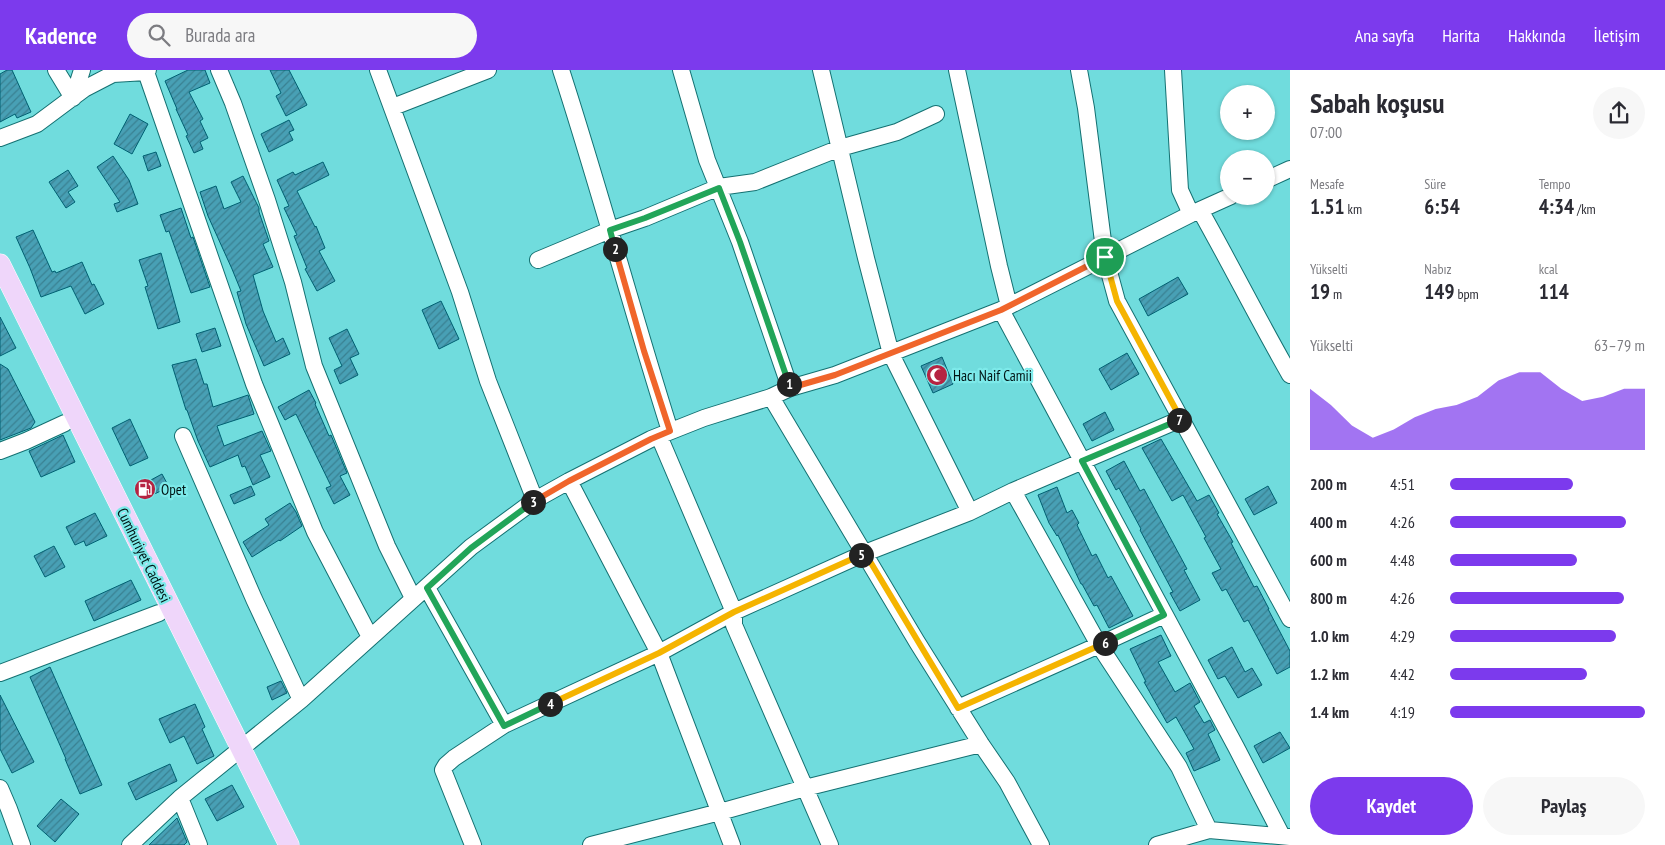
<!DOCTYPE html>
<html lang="tr">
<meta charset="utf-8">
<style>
:root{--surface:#fff;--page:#f7f7f7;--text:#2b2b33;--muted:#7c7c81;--accent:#7c3aed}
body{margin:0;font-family:"PT Sans Narrow",sans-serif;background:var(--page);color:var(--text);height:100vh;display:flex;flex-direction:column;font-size:19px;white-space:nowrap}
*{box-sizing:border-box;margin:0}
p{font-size:16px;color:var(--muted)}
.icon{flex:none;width:28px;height:28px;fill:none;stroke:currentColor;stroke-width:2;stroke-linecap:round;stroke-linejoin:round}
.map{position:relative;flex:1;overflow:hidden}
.drawer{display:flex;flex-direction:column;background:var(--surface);width:375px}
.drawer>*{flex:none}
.tools{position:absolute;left:1220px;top:15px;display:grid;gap:10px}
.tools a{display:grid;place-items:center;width:55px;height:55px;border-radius:50%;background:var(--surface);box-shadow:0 1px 4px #0004;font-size:25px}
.pin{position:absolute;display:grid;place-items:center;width:42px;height:42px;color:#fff;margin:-21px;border:2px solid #fff;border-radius:50%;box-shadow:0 1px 5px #0007}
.km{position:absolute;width:25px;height:25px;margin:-12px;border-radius:50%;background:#222;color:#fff;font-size:14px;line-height:25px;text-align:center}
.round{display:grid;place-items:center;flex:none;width:52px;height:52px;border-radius:26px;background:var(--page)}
.head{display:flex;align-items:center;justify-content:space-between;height:85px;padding:0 20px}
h1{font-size:28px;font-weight:700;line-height:38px}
.stats{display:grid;grid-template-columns:repeat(3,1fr);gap:8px;height:85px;padding:5px 20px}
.stats div{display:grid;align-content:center}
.stats b{font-size:21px;font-weight:700}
.stats small{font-size:14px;font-weight:400}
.stats p{font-size:14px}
.chart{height:140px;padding:10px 20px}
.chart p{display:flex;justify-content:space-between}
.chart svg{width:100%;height:90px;margin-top:5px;fill:var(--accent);opacity:.7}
.cta{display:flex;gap:10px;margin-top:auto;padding:10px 20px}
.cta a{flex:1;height:58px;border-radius:30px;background:var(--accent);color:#fff;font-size:20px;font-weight:700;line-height:58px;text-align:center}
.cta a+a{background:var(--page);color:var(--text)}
ul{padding:0 20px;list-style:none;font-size:16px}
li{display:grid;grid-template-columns:80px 60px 1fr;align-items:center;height:38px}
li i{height:12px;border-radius:6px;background:var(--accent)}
header{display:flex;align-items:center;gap:30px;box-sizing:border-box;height:70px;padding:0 25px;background:var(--accent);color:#fff}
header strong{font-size:24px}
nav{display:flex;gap:28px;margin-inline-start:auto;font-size:18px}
.search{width:350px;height:45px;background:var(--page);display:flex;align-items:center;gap:12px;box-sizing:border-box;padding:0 18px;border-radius:28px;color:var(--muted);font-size:19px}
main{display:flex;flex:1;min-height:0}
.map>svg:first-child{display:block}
.building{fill:url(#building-hatch);stroke:#006072}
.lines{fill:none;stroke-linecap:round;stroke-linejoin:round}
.minor-casing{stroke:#147172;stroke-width:18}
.major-casing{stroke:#fff;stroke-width:21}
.minor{stroke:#fff;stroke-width:16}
.major{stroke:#efd6fa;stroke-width:20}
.split-1-casing{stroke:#fff;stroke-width:10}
.split-2-casing{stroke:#fff;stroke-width:10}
.split-3-casing{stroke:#fff;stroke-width:10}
.split-4-casing{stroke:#fff;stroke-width:10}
.split-5-casing{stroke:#fff;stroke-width:10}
.split-6-casing{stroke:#fff;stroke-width:10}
.split-7-casing{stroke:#fff;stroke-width:10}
.split-8-casing{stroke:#fff;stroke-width:10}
.split-1{stroke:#f0652b;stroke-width:6}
.split-2{stroke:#22a559;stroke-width:6}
.split-3{stroke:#f0652b;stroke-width:6}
.split-4{stroke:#22a559;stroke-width:6}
.split-5{stroke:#f5b400;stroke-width:6}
.split-6{stroke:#f5b400;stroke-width:6}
.split-7{stroke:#22a559;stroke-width:6}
.split-8{stroke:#f5b400;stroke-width:6}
.labels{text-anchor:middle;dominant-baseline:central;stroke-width:4.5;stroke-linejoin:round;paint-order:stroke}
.poi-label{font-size:15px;fill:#001515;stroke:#7deaea;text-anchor:start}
.street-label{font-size:15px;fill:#001515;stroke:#7deaea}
</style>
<header>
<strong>Kadence</strong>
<div class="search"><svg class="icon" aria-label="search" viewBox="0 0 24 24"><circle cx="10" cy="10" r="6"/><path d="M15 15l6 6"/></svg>Burada ara</div>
<nav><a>Ana sayfa</a><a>Harita</a><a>Hakkında</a><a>İletişim</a></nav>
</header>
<main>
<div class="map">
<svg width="1290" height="775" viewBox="0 0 1290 775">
<defs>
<pattern id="building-hatch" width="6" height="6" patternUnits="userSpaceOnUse" patternTransform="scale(1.25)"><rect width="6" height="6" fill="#48a0b5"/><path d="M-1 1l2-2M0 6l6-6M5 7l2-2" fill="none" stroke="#3a8192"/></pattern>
</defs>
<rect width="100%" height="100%" fill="#70dcdd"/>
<path class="building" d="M7,0H12L31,42L17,48L15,44L0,52V4Z
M188,0H205L210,13L189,22L203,49L200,51L208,68L200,72L203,79L194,83L186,66L188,65L176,39H177L165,11Z
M270,0H289L307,35L286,46L276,26L281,23Z
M130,44L148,54L132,84L114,74Z
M289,50L294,60L289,62L293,70L269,82L261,64Z
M156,82L161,96L148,101L143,86Z
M113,86L129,110L138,134L117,142L114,134L120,132L97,97Z
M323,92L329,105L297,121L315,157L316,156L325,178L319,181L335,211L317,221L305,199L307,198L294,166L297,165L284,138L289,136L277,110L293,102L295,105Z
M68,100L78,116L68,122L75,132L66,138L49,112Z
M243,106L259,138V142L269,171L263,174L273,197L253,205L263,241L276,272L283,268L290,284L264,296L246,254L237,222L241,221L232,199L208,146L200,122L216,116L224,139L241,132L231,112Z
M181,138L191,168L193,167L210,217L191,223L169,161L166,162L160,145Z
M33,160L52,202L55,201L56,203L82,192L92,215L94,214L104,234L85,244L71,216L41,227L30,198L16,167Z
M161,183L180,252L158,259L145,217L148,216L139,190Z
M1178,207L1188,224L1148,246L1139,229Z
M441,231L459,269L439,279L422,240Z
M0,247L16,278L0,286Z
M215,258L221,276L202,282L196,264Z
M347,259L359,284L350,288L358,305L340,314L334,300L342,296L329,268Z
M1127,283L1139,304L1111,320L1099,299Z
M942,287L953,314L933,323L921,296Z
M196,289L204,314H207L213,337L248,325L254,344L217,356L224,376L262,361L271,381L260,385L270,407L253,415L245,396L242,397L238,385L210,397L198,371L187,340H186L172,295Z
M0,294L8,299L35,352L31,358L0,370Z
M309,320L316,333L315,334L329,366L331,365L347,403L340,406L350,425L334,434L326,418L331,416L296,344L285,350L278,337Z
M1105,342L1114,360L1092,371L1083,354Z
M130,349L148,388L130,396L112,358Z
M63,365L75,392L41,407L29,381Z
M1161,369L1197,431L1209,425L1219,443L1217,444L1233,472L1231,473L1254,517L1257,516L1269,539H1268L1290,581V597L1277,604L1248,550L1244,552L1226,519L1222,521L1212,503L1221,499L1204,468L1206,467L1183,425L1172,431L1142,378Z
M1124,391L1140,421L1144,419L1187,499L1184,500L1200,530L1180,541L1170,523L1173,522L1140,460L1141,459L1119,418L1116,420L1106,401Z
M162,404L169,417L144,429L138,417Z
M251,416L255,425L234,434L230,425Z
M1268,416L1277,433L1254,445L1245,429Z
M1057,417L1067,443L1072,440L1079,453L1077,455L1092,486L1096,484L1108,508L1111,506L1133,546L1109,558L1097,535L1094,536L1082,514H1081L1058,465L1057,466L1049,453L1038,425Z
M290,433L296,442L302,456L280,471L279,470L252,487L243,472L269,455L265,449Z
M95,443L107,466L86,476L84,471L75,475L66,457Z
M54,476L65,497L45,507L34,486Z
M131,510L141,530L94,551L85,531Z
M1161,565L1171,586L1158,592L1175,622L1190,613L1200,632L1194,636L1204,653L1210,650L1215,660L1208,664L1220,690L1194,701L1186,683L1194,679L1176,647L1167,653L1144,612H1146L1130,579Z
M1232,577L1245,602L1252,598L1262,615L1238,628L1225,606L1218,609L1208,590Z
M50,597L102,715L80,724L65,689H66L30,607Z
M281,611L287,623L272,630L267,617Z
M0,625L34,692L12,703L0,679Z
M195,634L205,657L202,659L214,686L197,694L184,666L170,673L159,649Z
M1280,662L1290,678L1263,693L1254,676Z
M170,694L177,711L136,730L128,713Z
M232,715L244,737L217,751L205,729Z
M61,729L79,744L55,772L37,756Z
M177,748L187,772L184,775H149Z"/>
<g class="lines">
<g class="minor-casing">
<path id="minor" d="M56,0L73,28
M219,0L233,33L267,130L293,212L314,296L387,476L413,528
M378,0L460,222L488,311L535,430
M561,0C600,120 632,241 670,361
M681,0L707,90L740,172L790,318
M821,0L866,188L891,284L970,442
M957,0L999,196L1009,236
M1079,0L1086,38L1105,187L1117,231L1290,549
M1173,0L1180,120L1191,144
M146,2L254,314L315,462L370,567
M73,28L82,0
M393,37L488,0
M0,68L37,54L84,19L113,4L146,2L148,0
M1266,110L1290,99
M1200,140C1231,195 1259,251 1290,305
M538,190L610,160L645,148L719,117L755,112L840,78L897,62L936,44
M1001,240L1236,677L1282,766
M771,327L917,572L981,674L1007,712L1041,775
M183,366L254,529L301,630
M659,366L734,542V555L830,775
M0,381L26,371L65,353
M569,411L659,583L732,775
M1013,421L1099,575L1179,697L1209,760
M427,518L504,655
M0,603L159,543
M958,638L1099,575L1164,545
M0,718L9,739L22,775
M180,728L199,775
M130,775L180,728L301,630L471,477L535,430L569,411L651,369L704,348L771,327L790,318L835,305L1001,240L1191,144L1231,126
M473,775L443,700L446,695L454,688L504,655L659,583L734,542L865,483L970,442L1013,421L1181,349
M591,775L720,742L805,718L981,674
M1157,775L1209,760L1290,767"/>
</g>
<g class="major-casing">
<path id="major" d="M0,194L289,775"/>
</g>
<use href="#minor" class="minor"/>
<use href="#major" class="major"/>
</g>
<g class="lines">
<g class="split-1-casing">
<path id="split-1" d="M789,314L790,318L835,305L1001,240L1105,187"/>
</g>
<g class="split-2-casing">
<path id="split-2" d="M615,179L610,160L645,148L719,118L740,172L789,314"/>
</g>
<g class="split-3-casing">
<path id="split-3" d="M533,432L569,411L651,369L670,361L644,281L615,179"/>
</g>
<g class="split-4-casing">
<path id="split-4" d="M533,432L471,478L427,518L504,656L550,634"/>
</g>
<g class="split-5-casing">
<path id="split-5" d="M550,634L659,583L734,542L861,485"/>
</g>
<g class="split-6-casing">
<path id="split-6" d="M861,485L865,483L958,638L1105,573"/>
</g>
<g class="split-7-casing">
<path id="split-7" d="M1105,573L1164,545L1082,391L1179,350"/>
</g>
<g class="split-8-casing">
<path id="split-8" d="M1105,187L1117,231L1181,349L1179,350"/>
</g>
<use href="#split-1" class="split-1"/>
<use href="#split-2" class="split-2"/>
<use href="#split-3" class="split-3"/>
<use href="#split-4" class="split-4"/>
<use href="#split-5" class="split-5"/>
<use href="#split-6" class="split-6"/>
<use href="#split-7" class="split-7"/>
<use href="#split-8" class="split-8"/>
</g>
<defs>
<g id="mosque-disc" transform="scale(1.125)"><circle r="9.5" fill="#b62442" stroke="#7deaea"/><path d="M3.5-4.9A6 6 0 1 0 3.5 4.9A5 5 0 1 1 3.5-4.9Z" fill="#fff"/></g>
<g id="fuel-disc" transform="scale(1.125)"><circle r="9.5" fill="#b62442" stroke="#7deaea"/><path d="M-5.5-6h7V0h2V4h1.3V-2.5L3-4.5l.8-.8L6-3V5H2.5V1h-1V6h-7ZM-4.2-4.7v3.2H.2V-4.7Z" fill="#fff"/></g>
</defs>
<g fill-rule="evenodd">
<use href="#mosque-disc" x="937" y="305"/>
<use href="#fuel-disc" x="145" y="419"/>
</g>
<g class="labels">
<g class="poi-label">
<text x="953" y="305">Hacı Naif Camii</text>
<text x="161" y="419">Opet</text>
</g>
<g class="street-label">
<text transform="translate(144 485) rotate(64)">Cumhuriyet Caddesi</text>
</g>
</g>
</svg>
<div class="tools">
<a>+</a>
<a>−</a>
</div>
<div class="pin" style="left:1105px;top:187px;background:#1e9e55"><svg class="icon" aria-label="arrive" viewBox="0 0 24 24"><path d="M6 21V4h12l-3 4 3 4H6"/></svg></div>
<b class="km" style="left:789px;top:314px">1</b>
<b class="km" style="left:615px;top:179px">2</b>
<b class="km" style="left:533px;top:432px">3</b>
<b class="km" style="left:550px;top:634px">4</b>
<b class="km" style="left:861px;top:485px">5</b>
<b class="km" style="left:1105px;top:573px">6</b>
<b class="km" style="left:1179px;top:350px">7</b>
</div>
<section class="drawer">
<div class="head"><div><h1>Sabah koşusu</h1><p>07:00</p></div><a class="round"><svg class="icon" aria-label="share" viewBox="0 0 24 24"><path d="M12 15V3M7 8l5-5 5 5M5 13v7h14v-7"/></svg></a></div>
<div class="stats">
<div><p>Mesafe</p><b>1.51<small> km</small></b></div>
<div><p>Süre</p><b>6:54</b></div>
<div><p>Tempo</p><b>4:34<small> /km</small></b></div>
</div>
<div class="stats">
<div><p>Yükselti</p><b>19<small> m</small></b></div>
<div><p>Nabız</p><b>149<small> bpm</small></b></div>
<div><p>kcal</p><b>114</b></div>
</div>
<div class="chart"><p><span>Yükselti</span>63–79 m</p>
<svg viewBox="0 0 160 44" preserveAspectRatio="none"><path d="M0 44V14L10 22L20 32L30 38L40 34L50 28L60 24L70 22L80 18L90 10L100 6L110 6L120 14L130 20L140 18L150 14L160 14V44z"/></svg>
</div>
<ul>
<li><b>200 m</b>4:51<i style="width:63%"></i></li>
<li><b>400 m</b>4:26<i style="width:90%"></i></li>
<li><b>600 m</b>4:48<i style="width:65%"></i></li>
<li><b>800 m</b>4:26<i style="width:89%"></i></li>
<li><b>1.0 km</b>4:29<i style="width:85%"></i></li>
<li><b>1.2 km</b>4:42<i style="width:70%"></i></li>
<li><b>1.4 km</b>4:19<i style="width:100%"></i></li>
</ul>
<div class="cta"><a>Kaydet</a><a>Paylaş</a></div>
</section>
</main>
